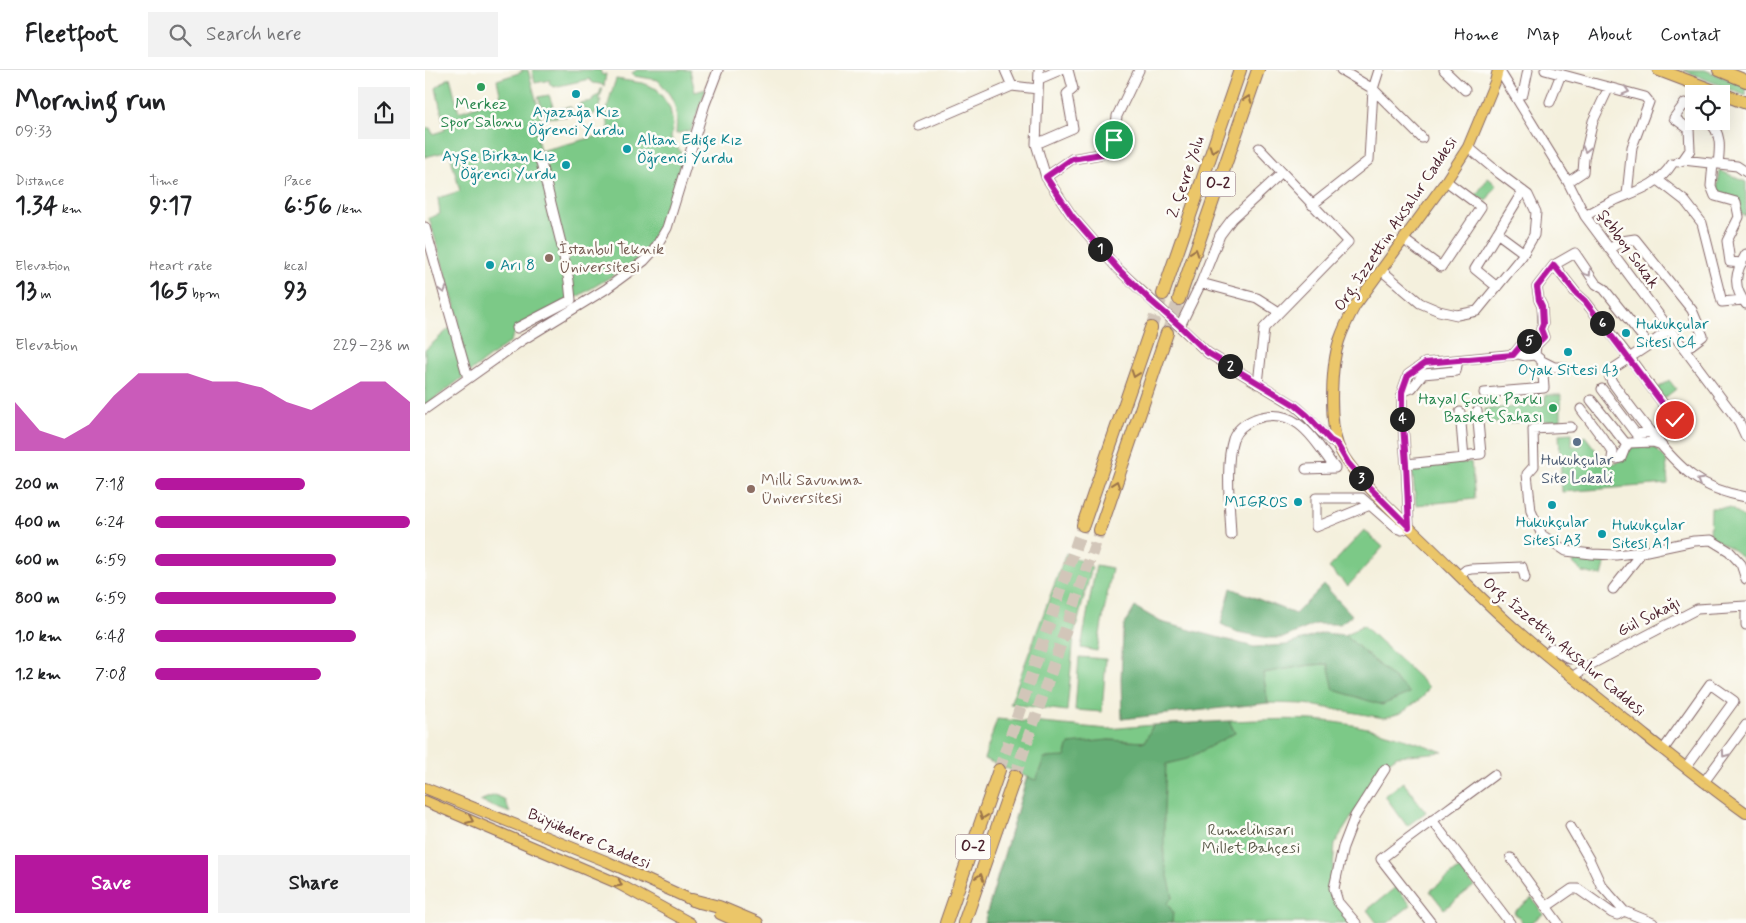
<!DOCTYPE html>
<meta charset="utf-8">
<style>
:root{--surface:#fff;--page:#f2f2f2;--text:#202124;--muted:#757577;--line:#e0e0e0;--accent:#b5179e}
body{margin:0;font-family:Mynerve,sans-serif;background:var(--page);color:var(--text);height:100vh;display:flex;flex-direction:column;font-size:19px;white-space:nowrap}
*{box-sizing:border-box;margin:0}
p{font-size:16px;color:var(--muted)}
.icon{flex:none;width:28px;height:28px;fill:none;stroke:currentColor;stroke-width:2;stroke-linecap:round;stroke-linejoin:round}
.map{position:relative;flex:1;overflow:hidden}
.sheet{display:flex;flex-direction:column;background:var(--surface);width:425px}
.sheet>*{flex:none}
.controls{position:absolute;left:1260px;top:15px;display:grid;gap:10px}
.controls a{display:grid;place-items:center;width:45px;height:45px;border-radius:0px;background:var(--surface);box-shadow:0 5px 20px #0002;font-size:25px}
.pin{position:absolute;display:grid;place-items:center;width:42px;height:42px;color:#fff;margin:-21px;border:2px solid #fff;border-radius:50%;box-shadow:0 1px 5px #0007}
.km{position:absolute;width:25px;height:25px;margin:-12px;border-radius:50%;background:#222;color:#fff;font-size:14px;line-height:25px;text-align:center}
.round{display:grid;place-items:center;flex:none;width:52px;height:52px;border-radius:0px;background:var(--page)}
.summary{display:flex;align-items:center;justify-content:space-between;height:85px;padding:0 15px}
h1{font-size:28px;font-weight:700;line-height:38px}
.metrics{display:grid;grid-template-columns:repeat(3,1fr);gap:8px;height:85px;padding:5px 15px}
.metrics div{display:grid;align-content:center}
.metrics b{font-size:25px;font-weight:700}
.metrics small{font-size:14px;font-weight:400}
.metrics p{font-size:14px}
.chart{height:140px;padding:10px 15px}
.chart p{display:flex;justify-content:space-between}
.chart svg{width:100%;height:90px;margin-top:5px;fill:var(--accent);opacity:.7}
.action{display:flex;gap:10px;margin-top:auto;padding:10px 15px}
.action a{flex:1;height:58px;border-radius:0px;background:var(--accent);color:#fff;font-size:20px;font-weight:700;line-height:58px;text-align:center}
.action a+a{background:var(--page);color:var(--text)}
ul{padding:0 15px;list-style:none;font-size:16px}
li{display:grid;grid-template-columns:80px 60px 1fr;align-items:center;height:38px}
li i{height:12px;border-radius:6px;background:var(--accent)}
header{display:flex;align-items:center;gap:30px;box-sizing:border-box;height:70px;padding:0 25px;background:var(--surface);border-bottom:1px solid var(--line)}
header strong{font-size:24px}
nav{display:flex;gap:28px;margin-inline-start:auto;font-size:18px}
.search{width:350px;height:45px;background:var(--page);display:flex;align-items:center;gap:12px;box-sizing:border-box;padding:0 18px;border-radius:0px;color:var(--muted);font-size:19px}
main{display:flex;flex:1;min-height:0}
.map>svg:first-child{display:block}
.green{fill:#7cc987;stroke:#637459}
.forest{fill:#65ad74;stroke:#586650}
.lines{fill:none;stroke-linecap:round;stroke-linejoin:round}
.highway-tunnel{stroke:#d2c6b9;stroke-width:12;stroke-dasharray:12 6;stroke-linecap:butt}
.minor-casing{stroke:#866869;stroke-width:11}
.major-casing{stroke:#866869;stroke-width:12}
.highway-casing{stroke:#866869;stroke-width:14}
.minor{stroke:#fff;stroke-width:9}
.major{stroke:#ebc669;stroke-width:10}
.highway{stroke:#ebc669;stroke-width:12}
.oneway{stroke:#ae9aa0}
.oneway2{stroke:#9a724a}
.route-casing{stroke:#fff;stroke-width:10}
.route{stroke:#b5179e;stroke-width:6}
.leisure-dot{fill:#2e9e5b;stroke:#fdfcf7;stroke-width:2}
.culture-dot{fill:#0f9aa8;stroke:#fdfcf7;stroke-width:2}
.education-dot{fill:#8d6e63;stroke:#fdfcf7;stroke-width:2}
.service-dot{fill:#5c6f8a;stroke:#fdfcf7;stroke-width:2}
.labels{text-anchor:middle;dominant-baseline:central;stroke-width:5;stroke-linejoin:round;paint-order:stroke}
.shield{fill:#fdfcf7;stroke:#806168;stroke-width:1}
.shield-label{font-size:15px;font-weight:bold;fill:#4a1f2b}
.leisure-label{font-size:16px;fill:#27864d;stroke:#fdfcf7}
.culture-label{font-size:16px;fill:#0d838f;stroke:#fdfcf7;text-anchor:start}
.street-label{font-size:16px;fill:#4a1f2b;stroke:#fdfcf7}
.education-label{font-size:16px;fill:#785e54;stroke:#fdfcf7;text-anchor:start}
.service-label{font-size:16px;fill:#4e5e75;stroke:#fdfcf7}
.park-label{font-size:16px;fill:#5c5a4b;stroke:#fdfcf7}
</style>
<header>
<strong>Fleetfoot</strong>
<div class="search"><svg class="icon" aria-label="search" viewBox="0 0 24 24"><circle cx="10" cy="10" r="6"/><path d="M15 15l6 6"/></svg>Search here</div>
<nav><a>Home</a><a>Map</a><a>About</a><a>Contact</a></nav>
</header>
<main>
<section class="sheet">
<div class="summary"><div><h1>Morning run</h1><p>09:33</p></div><a class="round"><svg class="icon" aria-label="share" viewBox="0 0 24 24"><path d="M12 15V3M7 8l5-5 5 5M5 13v7h14v-7"/></svg></a></div>
<div class="metrics">
<div><p>Distance</p><b>1.34<small> km</small></b></div>
<div><p>Time</p><b>9:17</b></div>
<div><p>Pace</p><b>6:56<small> /km</small></b></div>
</div>
<div class="metrics">
<div><p>Elevation</p><b>13<small> m</small></b></div>
<div><p>Heart rate</p><b>165<small> bpm</small></b></div>
<div><p>kcal</p><b>93</b></div>
</div>
<div class="chart"><p><span>Elevation</span>229–238 m</p>
<svg viewBox="0 0 160 44" preserveAspectRatio="none"><path d="M0 44V20L10 34L20 38L30 31L40 17L50 6L60 6L70 6L80 10L90 10L100 13L110 20L120 24L130 17L140 10L150 10L160 20V44z"/></svg>
</div>
<ul>
<li><b>200 m</b>7:18<i style="width:59%"></i></li>
<li><b>400 m</b>6:24<i style="width:100%"></i></li>
<li><b>600 m</b>6:59<i style="width:71%"></i></li>
<li><b>800 m</b>6:59<i style="width:71%"></i></li>
<li><b>1.0 km</b>6:48<i style="width:79%"></i></li>
<li><b>1.2 km</b>7:08<i style="width:65%"></i></li>
</ul>
<div class="action"><a>Save</a><a>Share</a></div>
</section>
<div class="map">
<svg width="1321" height="853" viewBox="0 0 1321 853">
<rect width="100%" height="100%" fill="#fdfcf7"/>
<filter id="ink" filterUnits="userSpaceOnUse"><feTurbulence type="fractalNoise" baseFrequency=".02" numOctaves="2"/><feDisplacementMap in="SourceGraphic" scale="10" xChannelSelector="R" yChannelSelector="G"/><feConvolveMatrix kernelMatrix="1 2 1 2 8 2 1 2 1" color-interpolation-filters="sRGB"/></filter>
<filter id="wash" filterUnits="userSpaceOnUse"><feTurbulence type="fractalNoise" baseFrequency=".0096" numOctaves="4" result="noise"/><feDisplacementMap in="SourceGraphic" scale="20" xChannelSelector="R" yChannelSelector="G"/><feGaussianBlur stdDeviation="1.12" result="paint"/><feColorMatrix in="noise" values="0 0 0 0 0 0 0 0 0 0 0 0 0 0 0 0 0 1.4 0 .05"/><feComposite in="paint" operator="in"/></filter>
<g filter="url(#wash)">
<rect width="100%" height="100%" fill="#f4f0dd"/>
<path class="green" d="M96,0H103L117,51L111,63L115,81L185,63C179,41 184,30 191,9L217,13L232,19L245,38L248,55L246,68L259,87L236,162L209,193L88,265L86,271L0,336V280L34,250L4,148L15,144L13,128L35,121L24,81L0,87V58H5L8,64L20,60L11,18L25,7L34,42L76,28L72,10L97,2Z
M107,0H175L177,5L181,4L179,16L175,14L168,13L164,9L129,17L124,13L125,10L110,13Z
M212,0H265L270,22L281,19L266,60L251,64C253,36 250,30 233,10L209,6L207,3Z
M1258,0H1280L1321,16V26Z
M176,19H178L174,29L176,30L172,43L162,46L160,38H155V33L168,31V28L174,25Z
M124,25L129,39L146,37L147,46L121,48L113,27Z
M1294,100L1321,112V146L1316,144L1314,130L1292,122Z
M1063,108L1072,115L1061,131L1051,125Z
M1244,310L1251,319L1236,331L1229,321Z
M1120,325H1136V350L1061,354L1060,339L1120,335Z
M1147,363V376H1156V368L1160,366L1176,387L1175,394C1195,394 1196,393 1207,377L1230,378L1241,389L1243,414L1137,422L1134,364Z
M1046,392L1050,429L991,435L987,398Z
M1286,438H1305L1321,449V494C1315,481 1297,473 1285,467Z
M939,460L958,477L923,516L904,498Z
M641,483L667,497L649,565L642,641L585,634Z
M1150,488L1181,490L1177,506L1157,502L1148,493Z
M671,495L687,498L672,581L656,578Z
M938,555L1004,617L998,627L976,643L959,648L880,634L843,633L838,603L885,595L904,594L985,623L920,565Z
M654,587L681,589L677,642L650,640Z
M572,649L683,659L728,655L720,672L683,670L640,687L810,663L804,651C841,650 878,647 915,653C951,658 984,669 1018,682L972,686L960,695L910,773L906,822L907,828L928,853H559L602,707L559,689Z
M978,712L1001,742L982,756L960,726Z
M70,725L79,729L85,743L54,731Z
M1035,798L1049,816L1019,839L1005,821Z
M971,817L986,835L963,853H952L942,840Z
M1107,828L1118,844L1106,853H1098L1089,842Z"/>
<path class="forest" d="M899,515L927,545L915,554H891L858,568H843L812,562L796,554L806,518L870,544Z
M710,537L736,552L829,577L861,575L898,563L920,565L985,623L957,635L909,620L903,594L885,595L838,603L843,633L697,649L696,609L698,563L699,556Z
M804,651L810,663L762,689L741,694L739,740V789L748,827L742,833L748,842L747,853H559L602,707L611,710L619,688L640,687L644,674L683,670L720,672L728,655Z"/>
</g>
<g filter="url(#ink)">
<g class="lines">
<path class="highway-tunnel" d="M726,258L738,224
M742,263L754,229
M574,700L658,455
M590,706L675,460"/>
<g class="minor-casing">
<path id="minor" d="M580,0L587,16
M614,0L611,74L621,107L647,146L693,199L783,283L869,335C885,346 895,365 912,375
M916,0L948,19L997,68
M1019,0L1040,20
M1074,0L1143,112L1160,146L1314,352L1321,367
M1120,0L1220,27L1224,32L1207,77L1202,125
M614,9L635,0
M1098,24L1103,0
M1125,32L1136,4
M1283,51C1297,62 1295,78 1293,94
M494,56L587,16L613,19
M611,74L648,58L642,24L648,19L643,0
M1258,90L1265,80L1264,59L1249,48L1260,33L1269,40
M1253,92L1258,90L1312,96L1321,102
M1288,93L1286,116L1290,126L1311,132L1314,147L1302,171L1305,192L1317,193
M621,107L647,89L688,82L692,46L714,0
M1233,110L1260,131L1277,153L1297,232L1318,230
M1143,112L1158,102L1159,89L1168,51L1184,17
M887,135L944,90L948,19L954,0
M1160,146C1169,141 1179,135 1188,131C1211,121 1233,116 1247,94
M0,157L43,308
M1072,163L1099,183
M978,169L1016,197L1056,137L1021,111
M1184,179L1197,171L1210,169L1267,240L1278,266L1266,275
M1129,195L1151,223L1160,231L1204,287L1250,350L1228,366
M956,200L995,233L1014,241L1032,245L1052,241L1097,186L1109,165L1111,142L1103,125L1075,104L1043,77
M776,213L832,228L854,242
M1072,217L1050,199L1098,121
M1321,234C1307,216 1310,203 1321,184
M755,256L776,213L795,165L807,149L857,103
M92,258L146,230L144,211L137,177L115,89
M1245,259L1224,275L1186,300L1184,305L1187,312C1200,330 1213,347 1227,364C1255,399 1275,419 1321,427
M1088,285L1099,272L1106,271L1111,275
M1117,291L1129,297H1138
M833,314L839,258L923,172L834,78
M1177,319L1211,364L1225,362
M977,322L987,318L998,304L1031,301L1033,290
M1059,323L1119,318L1117,291L1110,285
M1166,330L1202,375
M0,339L96,271L181,219L219,191L229,180L242,158L280,34L293,0
M1156,339L1188,382L1187,388L1192,389L1196,388L1200,378L1204,373L1228,372L1234,374
M1035,342L1039,388
M1146,357L1108,359L1109,396L1102,404L1106,441L1117,465L1141,481L1167,484L1191,485L1217,482L1269,471L1286,470L1304,481L1316,494L1321,509
M981,394L1039,388L1045,385L1056,384L1052,341
M945,435L891,457V428H937L971,458L977,460L984,457L981,394L977,342V322L983,305L1000,293L1093,284L1100,286L1110,285L1111,275L1119,267L1116,259L1118,254L1117,236L1114,230L1112,217L1129,195L1150,183L1171,214L1179,219L1224,275
M806,465C805,438 800,394 808,369C812,359 820,353 830,349C871,334 889,370 910,398L881,399
M1034,506L1041,500L1046,499L1097,497L1100,508
M1188,519L1217,482
M1321,543V555
M1121,585L1127,578L1145,589
M1147,607L1165,595L1272,539L1321,536
M1238,680L1285,614L1309,631L1261,697
M1279,712L1321,655
M1007,750L1085,853
M1145,756L1164,789L1176,815L1199,841L1228,853
M1086,788L1133,853
M1121,837L1147,819H1153L1187,843L1192,845L1199,841
M931,853L913,832L909,818L918,777L930,746L960,699
M1006,853L956,789C993,760 1032,733 1069,705"/>
</g>
<g class="major-casing">
<path id="major" d="M1073,0L1070,12L1043,77L1021,111L930,236C924,247 918,259 914,271C906,296 904,350 913,375C922,400 967,440 987,460C1021,492 1053,526 1088,557C1131,595 1177,630 1222,667C1255,693 1287,719 1321,743
M0,718L183,792L273,833
M0,731L192,813L265,853
M295,844L315,853"/>
</g>
<g class="highway-casing">
<path id="highway" d="M1234,0L1321,33
M1294,0L1321,11
M738,224L815,0
M754,229L833,0
M658,455L726,258
M675,460L742,263
M267,830L294,837L332,853
M521,853L574,700
M539,853L590,706"/>
</g>
<use href="#minor" class="minor"/>
<use href="#major" class="major"/>
<use href="#highway" class="highway"/>
</g>
<defs><path id="oneway-chevron" d="M-2-3.5L2.5 0L-2 3.5" fill="none" stroke-width="1.6" stroke-linecap="round" stroke-linejoin="round" transform="scale(1.25)"/></defs>
<g class="oneway">
<use href="#oneway-chevron" transform="translate(1201 21) rotate(16)"/>
<use href="#oneway-chevron" transform="translate(1161 79) rotate(103)"/>
<use href="#oneway-chevron" transform="translate(1163 203) rotate(56)"/>
<use href="#oneway-chevron" transform="translate(18 220) rotate(75)"/>
<use href="#oneway-chevron" transform="translate(1275 411) rotate(-150)"/>
<use href="#oneway-chevron" transform="translate(1300 684) rotate(126)"/>
</g>
<g class="oneway2">
<use href="#oneway-chevron" transform="translate(823 29) rotate(-71)"/>
<use href="#oneway-chevron" transform="translate(788 79) rotate(109)"/>
<use href="#oneway-chevron" transform="translate(770 182) rotate(-71)"/>
<use href="#oneway-chevron" transform="translate(710 304) rotate(109)"/>
<use href="#oneway-chevron" transform="translate(691 414) rotate(-71)"/>
<use href="#oneway-chevron" transform="translate(558 746) rotate(109)"/>
<use href="#oneway-chevron" transform="translate(45 750) rotate(23)"/>
<use href="#oneway-chevron" transform="translate(555 807) rotate(-71)"/>
<use href="#oneway-chevron" transform="translate(194 814) rotate(27)"/>
</g>
</g>
<g class="lines" filter="url(#ink)">
<g class="route-casing">
<path id="route" d="M689,70L688,82L647,89L621,107L647,146L693,199L726,231L755,256L783,283L870,335L882,345L905,370L912,374L923,393L944,417L984,457L981,394L977,342V322L983,305L1000,293L1088,285L1099,272L1106,271L1111,275L1119,267L1116,259L1118,254L1117,236L1114,230L1112,217L1129,195L1151,223L1160,231L1250,350"/>
</g>
<use href="#route" class="route"/>
</g>
<g class="leisure-dot">
<circle cx="56" cy="17" r="5"/>
<circle cx="1128" cy="338" r="5"/>
</g>
<g class="culture-dot">
<circle cx="151" cy="24" r="5"/>
<circle cx="202" cy="79" r="5"/>
<circle cx="141" cy="95" r="5"/>
<circle cx="65" cy="195" r="5"/>
<circle cx="1201" cy="263" r="5"/>
<circle cx="1143" cy="282" r="5"/>
<circle cx="873" cy="432" r="5"/>
<circle cx="1127" cy="435" r="5"/>
<circle cx="1177" cy="464" r="5"/>
</g>
<g class="education-dot">
<circle cx="124" cy="188" r="5"/>
<circle cx="326" cy="419" r="5"/>
</g>
<circle class="service-dot" cx="1152" cy="372" r="5"/>
<g class="labels">
<g class="shield">
<rect x="775.5" y="101.5" width="35" height="25" rx="4"/>
<rect x="530.5" y="764.5" width="35" height="25" rx="4"/>
</g>
<g class="shield-label">
<text x="793" y="114">O-2</text>
<text x="548" y="777">O-2</text>
</g>
<g class="leisure-label">
<text x="56" y="34">Merkez<tspan x="56" dy="18">Spor Salonu</tspan></text>
<text x="1118" y="329" text-anchor="end">Hayal Çocuk Parkı<tspan x="1118" dy="18">Basket Sahası</tspan></text>
</g>
<g class="culture-label">
<text x="151" y="42" text-anchor="middle">Ayazağa Kız<tspan x="151" dy="18">Öğrenci Yurdu</tspan></text>
<text x="212" y="70">Altan Edige Kız<tspan x="212" dy="18">Öğrenci Yurdu</tspan></text>
<text x="131" y="86" text-anchor="end">Ayşe Birkan Kız<tspan x="131" dy="18">Öğrenci Yurdu</tspan></text>
<text x="75" y="195">Arı 8</text>
<text x="1211" y="254">Hukukçular<tspan x="1211" dy="18">Sitesi C4</tspan></text>
<text x="1143" y="300" text-anchor="middle">Oyak Sitesi 43</text>
<text x="863" y="432" text-anchor="end">MIGROS</text>
<text x="1127" y="452" text-anchor="middle">Hukukçular<tspan x="1127" dy="18">Sitesi A3</tspan></text>
<text x="1187" y="455">Hukukçular<tspan x="1187" dy="18">Sitesi A1</tspan></text>
</g>
<g class="street-label">
<text transform="translate(761 107) rotate(-71)">2. Çevre Yolu</text>
<text transform="translate(971 154) rotate(-56)">Org. İzzettin Aksalur Caddesi</text>
<text transform="translate(1203 179) rotate(54)">Şebboy Sokak</text>
<text transform="translate(1224 547) rotate(-27)">Gül Sokağı</text>
<text transform="translate(1139 577) rotate(40)">Org. İzzettin Aksalur Caddesi</text>
<text transform="translate(164 769) rotate(23)">Büyükdere Caddesi</text>
</g>
<g class="education-label">
<text x="134" y="179">İstanbul Teknik<tspan x="134" dy="18">Üniversitesi</tspan></text>
<text x="336" y="410">Milli Savunma<tspan x="336" dy="18">Üniversitesi</tspan></text>
</g>
<g class="service-label">
<text x="1152" y="390">Hukukçular<tspan x="1152" dy="18">Site Lokali</tspan></text>
</g>
<g class="park-label">
<text x="826" y="760">Rumelihisarı<tspan x="826" dy="18">Millet Bahçesi</tspan></text>
</g>
</g>
</svg>
<div class="controls">
<a><svg class="icon" aria-label="locate" viewBox="0 0 24 24"><circle cx="12" cy="12" r="6"/><path d="M12 2v4M12 18v4M2 12h4M18 12h4"/></svg></a>
</div>
<div class="pin" style="left:689px;top:70px;background:#1e9e55"><svg class="icon" aria-label="arrive" viewBox="0 0 24 24"><path d="M6 21V4h12l-3 4 3 4H6"/></svg></div>
<div class="pin" style="left:1250px;top:350px;background:#d93025"><svg class="icon" aria-label="check" viewBox="0 0 24 24"><path d="M5 12l5 5 9-10"/></svg></div>
<b class="km" style="left:675px;top:179px">1</b>
<b class="km" style="left:805px;top:296px">2</b>
<b class="km" style="left:936px;top:408px">3</b>
<b class="km" style="left:977px;top:349px">4</b>
<b class="km" style="left:1104px;top:271px">5</b>
<b class="km" style="left:1177px;top:253px">6</b>
</div>
</main>
